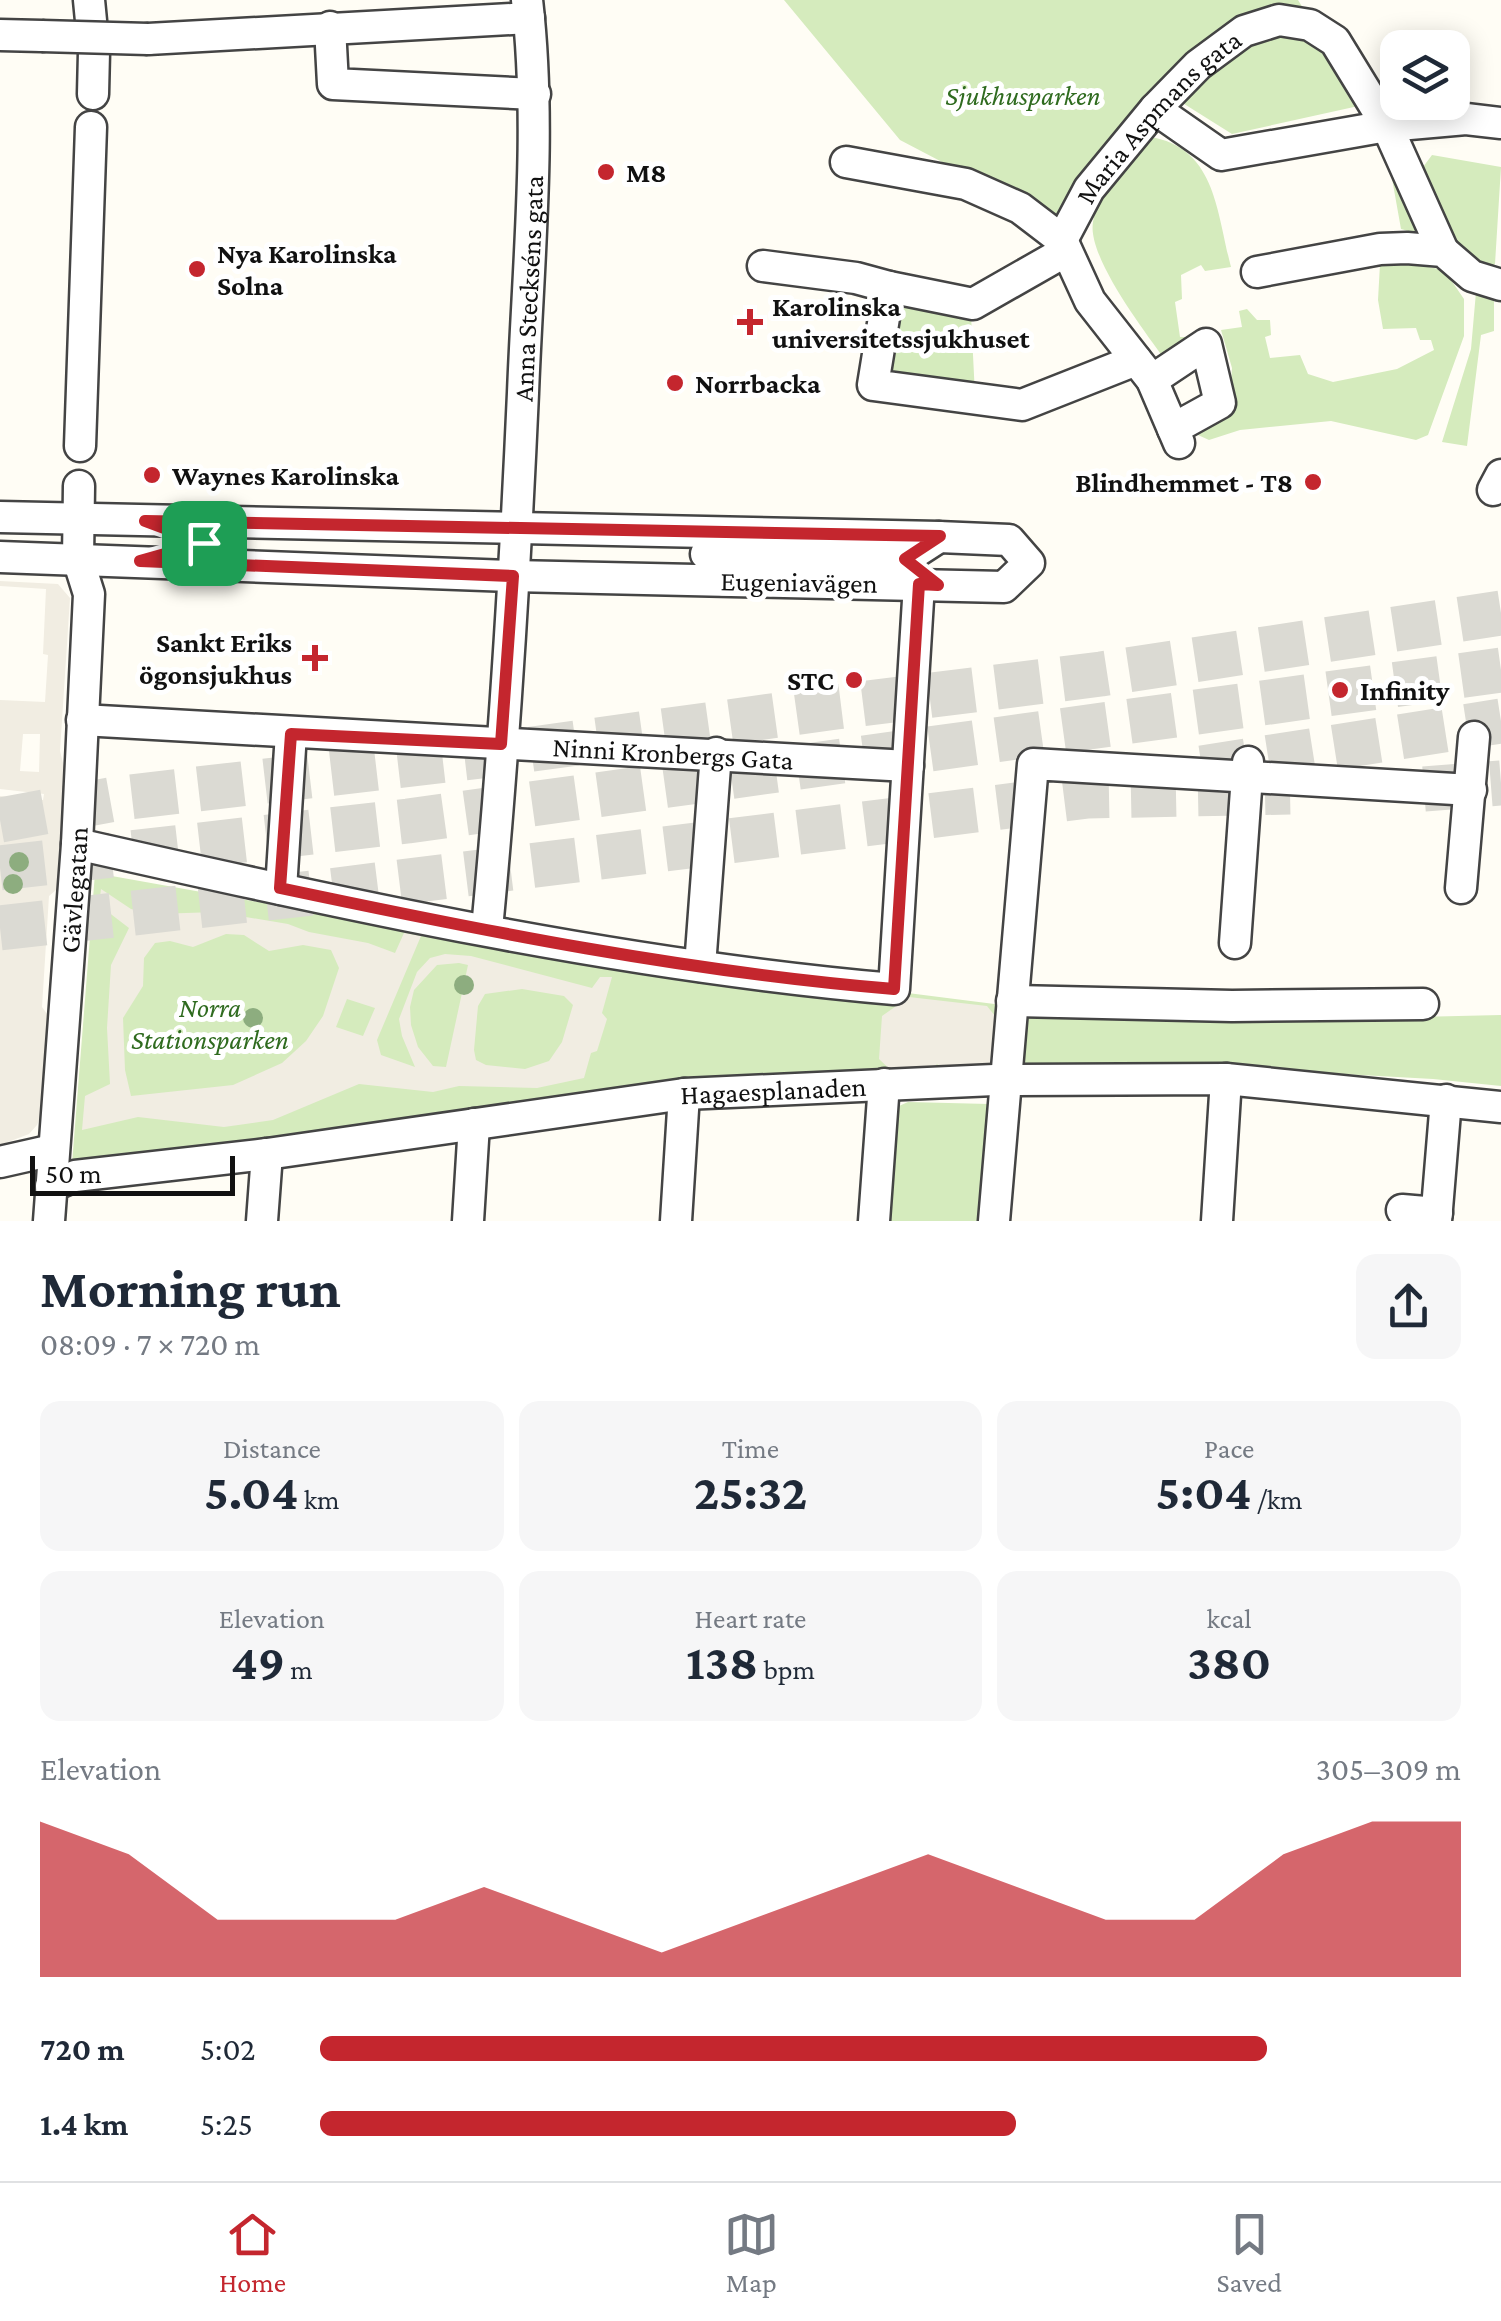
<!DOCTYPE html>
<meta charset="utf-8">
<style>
:root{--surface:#fff;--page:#f6f6f7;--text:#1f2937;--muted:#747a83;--line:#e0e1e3;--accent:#c4262e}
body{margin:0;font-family:"Crimson Pro",serif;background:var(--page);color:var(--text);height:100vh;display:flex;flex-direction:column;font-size:38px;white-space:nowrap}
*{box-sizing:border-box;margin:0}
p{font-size:32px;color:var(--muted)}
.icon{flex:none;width:55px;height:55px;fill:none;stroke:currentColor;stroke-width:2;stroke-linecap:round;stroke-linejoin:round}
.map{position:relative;height:1221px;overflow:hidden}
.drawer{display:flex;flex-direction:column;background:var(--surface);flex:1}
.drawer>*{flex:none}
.fabs{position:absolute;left:1380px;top:30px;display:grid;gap:20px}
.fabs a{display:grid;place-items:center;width:90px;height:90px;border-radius:20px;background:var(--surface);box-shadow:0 5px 25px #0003;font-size:50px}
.scale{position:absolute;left:30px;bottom:25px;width:205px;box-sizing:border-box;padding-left:10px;border:5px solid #111;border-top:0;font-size:28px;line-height:35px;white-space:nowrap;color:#111;-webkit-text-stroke:8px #fff;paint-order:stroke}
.pin{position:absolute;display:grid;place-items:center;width:85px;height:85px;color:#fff;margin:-42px;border-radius:20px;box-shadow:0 5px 15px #0006}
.round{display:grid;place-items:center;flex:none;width:105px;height:105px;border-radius:20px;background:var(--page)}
.head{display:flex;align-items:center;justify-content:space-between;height:170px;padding:0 40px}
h1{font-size:55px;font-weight:700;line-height:75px}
.figures{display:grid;grid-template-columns:repeat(3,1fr);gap:15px;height:170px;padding:10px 40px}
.figures div{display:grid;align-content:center;border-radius:20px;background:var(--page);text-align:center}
.figures b{font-size:50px;font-weight:700}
.figures small{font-size:28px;font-weight:400}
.figures p{font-size:28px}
.chart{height:280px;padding:20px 40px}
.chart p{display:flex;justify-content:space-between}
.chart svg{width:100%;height:180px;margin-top:10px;fill:var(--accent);opacity:.7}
ul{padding:0 40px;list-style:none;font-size:32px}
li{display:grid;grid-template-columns:160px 120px 1fr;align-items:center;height:75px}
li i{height:25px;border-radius:12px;background:var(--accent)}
.tabs{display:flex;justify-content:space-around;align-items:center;height:140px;border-top:2px solid var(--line);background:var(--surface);font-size:28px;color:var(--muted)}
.tabs a{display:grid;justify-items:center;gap:5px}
.tabs .active{color:var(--accent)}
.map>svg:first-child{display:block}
.green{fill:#d5ebbd}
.plaza{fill:#f1ede2;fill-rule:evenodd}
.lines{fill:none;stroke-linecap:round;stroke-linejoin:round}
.highway-tunnel{stroke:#dbdad3;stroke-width:45;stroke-dasharray:45 22;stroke-linecap:butt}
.minor-casing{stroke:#444;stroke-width:35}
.minor{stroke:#fff;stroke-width:30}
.minor-bridge-casing{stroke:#444;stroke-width:35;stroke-linecap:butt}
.minor-bridge{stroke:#fff;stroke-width:30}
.tree{fill:#8dad7f}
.route-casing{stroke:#fff;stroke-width:20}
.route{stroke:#c4262e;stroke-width:12}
.poi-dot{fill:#c4262e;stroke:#fff;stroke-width:4}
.labels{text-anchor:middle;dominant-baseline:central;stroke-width:10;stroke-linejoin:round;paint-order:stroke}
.park-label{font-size:28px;font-style:italic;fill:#2f6b1f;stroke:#fff}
.street-label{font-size:28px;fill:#111;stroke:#fff}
.poi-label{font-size:28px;font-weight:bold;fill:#111;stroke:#fff;text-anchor:start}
</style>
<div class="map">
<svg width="1501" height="1221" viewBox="0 0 1501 1221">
<rect width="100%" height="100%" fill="#fffdf5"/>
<path class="green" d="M784,0H1298L1363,105L1232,134L1154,85L1096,157L1053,220L900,140Z
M1144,136C1216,144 1216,210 1231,267L1205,271L1201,265L1181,275L1182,299L1175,302L1180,337H1193L1163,357C1143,329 1087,256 1093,222C1099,188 1124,162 1144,136Z
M1432,155L1501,167L1495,264L1484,270L1463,258L1426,202L1423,167Z
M1388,156L1423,235L1401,229Z
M1380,264H1413L1444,270L1464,299V336L1428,435L1416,440L1331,421L1240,430L1209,440L1198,435L1229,409L1232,368L1221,330L1242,327L1239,311L1247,309L1257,320H1270L1271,335L1265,337L1270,358L1300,355L1308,374L1333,382L1397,369L1434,350L1431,340H1420L1416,328L1383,329L1378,300Z
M1476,292L1494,298V331L1481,335L1467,446L1442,442L1471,349Z
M903,300L971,315L975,395L889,379Z
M95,873L426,932L1018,1007L1416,1017L1501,1015V1086L1433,1079L1234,1068L1037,1076L72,1164Z
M908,1102L989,1104L979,1221H885L894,1116L899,1106Z"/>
<path class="plaza" d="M0,581L58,584L70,598L60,751L68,783L62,885L49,896L42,1007L52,1021L45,1105L37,1125L29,1134L0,1145V796L43,800L44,794L0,789V700L45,702L48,655L43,654L46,589L0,586ZM23,734H40L39,772L20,771Z
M101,889L131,909L156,914L216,912L288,924L309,932L368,943L395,953L404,933L421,936L377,1040L381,1055L415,1067L402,1036L399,1019L417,972L430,958L445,954L471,956L592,988L600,977H612L602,1013L607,1019L597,1051L591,1053L584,1078L537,1088L459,1086L433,1092L359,1084L273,1120L224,1127L138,1117L82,1130L85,1096L110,1084L107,1028L111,965L129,928L99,905ZM226,934L244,935L269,951L303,945L331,950L339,968L323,1016L306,1041L282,1063L233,1085L131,1096L125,1070L123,1018L143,986L144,958L155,943L170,941L193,947ZM459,963L468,965L446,1067L433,1066L418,1047L411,1025L410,1007L414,990L437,965ZM522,989L564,996L573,1005L562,1042L549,1061L525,1069L486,1065L476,1060L474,1050L478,1006L485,994ZM347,999L375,1008L363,1036L336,1027Z
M909,997L987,1006L1004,1027L1001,1060L977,1079H952L937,1064L923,1079H900L879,1059L882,1016Z"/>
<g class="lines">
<path class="highway-tunnel" d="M1202,768L1501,721
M1424,789L1501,783
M0,820L121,798L490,755L836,707L1101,674L1501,613
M0,868L408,821L1501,670
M0,928L329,891L1088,796L1290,792"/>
<g class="minor-casing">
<g id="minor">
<path d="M89,0L94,52L93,94"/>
<path d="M330,27L333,84L535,94"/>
<path d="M0,35L42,36"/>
<path d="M148,39L529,18"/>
<path d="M1155,109L1221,155L1387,126L1466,119L1501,123"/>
<path d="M846,162L966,184L1020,208L1062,240L1090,301L1152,380L1179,443"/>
<path id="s1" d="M1062,240L1089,189L1155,109L1198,65L1244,31L1279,20L1310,25L1335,41L1387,126L1443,251"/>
<path d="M1066,251L973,304L889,287L873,385L1022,405L1136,360"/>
<path d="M763,266L856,278L889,287"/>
<path d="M1257,272L1380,249L1407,248L1443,251L1472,276L1501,285"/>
<path d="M1152,380L1206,344L1220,403L1173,429"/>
<path d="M80,446L91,127"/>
<path d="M1493,490L1501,475"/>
<path d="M0,517L939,537L1009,540L1029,563L1004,587L513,576L0,557"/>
<path d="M706,554L905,559L939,537"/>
<path id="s2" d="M82,720L908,766"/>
<path d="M77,844C346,905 619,965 894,989L919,584"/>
<path d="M1461,888L1474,737"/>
<path d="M281,889L291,733"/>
<path id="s3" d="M487,929C504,752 515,572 523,393C528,262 542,130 527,0"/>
<path d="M1235,943L1248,762"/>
<path d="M700,966L716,753"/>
<path d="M1012,1001L1232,1006L1423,1004"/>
<path d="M0,1162L53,1150"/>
<path id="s4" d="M51,1186L75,1176L267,1154L684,1094L994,1080L1226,1079L1501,1107"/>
<path d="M1402,1210L1437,1213"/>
<path id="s5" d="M49,1221L77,844L89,594L78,559L79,486"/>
<path d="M262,1221L267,1154"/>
<path d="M468,1221L474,1124"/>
<path d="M676,1221L684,1094"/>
<path d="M874,1221L884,1084"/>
<path d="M994,1221L1033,764L1471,790"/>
<path d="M1217,1221L1226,1079"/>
<path d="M1436,1221L1446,1100"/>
</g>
</g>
<use href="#minor" class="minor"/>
<g class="minor-bridge-casing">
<path id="minor-bridge" d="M42,36L148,39"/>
</g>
<use href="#minor-bridge" class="minor-bridge"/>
</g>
<g class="tree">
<circle cx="19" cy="862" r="10"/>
<circle cx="13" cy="884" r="10"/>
<circle cx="464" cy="985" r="10"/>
<circle cx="253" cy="1018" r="10"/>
</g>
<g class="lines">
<g class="route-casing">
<path id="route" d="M145,521L940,536L905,559L938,585L919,584L894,989C688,972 483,931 280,888L291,734L501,744L513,576L140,561L204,543Z"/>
</g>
<use href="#route" class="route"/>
</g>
<g class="poi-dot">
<circle cx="606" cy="172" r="10"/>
<circle cx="197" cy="269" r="10"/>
<path d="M745 307h10v10h10v10h-10v10h-10v-10h-10v-10h10z"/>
<circle cx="675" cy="383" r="10"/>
<circle cx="152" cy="475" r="10"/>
<circle cx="1313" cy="482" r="10"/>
<path d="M310 643h10v10h10v10h-10v10h-10v-10h-10v-10h10z"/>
<circle cx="854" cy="680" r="10"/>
<circle cx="1340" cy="690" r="10"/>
</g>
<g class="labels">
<g class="park-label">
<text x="1023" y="95">Sjukhusparken</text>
<text x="210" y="1007">Norra<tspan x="210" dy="32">Stationsparken</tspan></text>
</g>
<g class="street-label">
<text stroke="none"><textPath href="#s1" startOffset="158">Maria Aspmans gata</textPath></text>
<text stroke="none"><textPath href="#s3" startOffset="642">Anna Steckséns gata</textPath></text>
<text transform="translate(799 582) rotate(1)">Eugeniavägen</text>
<text stroke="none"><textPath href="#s2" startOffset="592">Ninni Kronbergs Gata</textPath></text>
<text stroke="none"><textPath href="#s5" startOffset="332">Gävlegatan</textPath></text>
<text stroke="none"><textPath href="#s4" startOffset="730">Hagaesplanaden</textPath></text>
</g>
<g class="poi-label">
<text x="626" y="172">M8</text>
<text x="217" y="253">Nya Karolinska<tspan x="217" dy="32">Solna</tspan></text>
<text x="772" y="306">Karolinska<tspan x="772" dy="32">universitetssjukhuset</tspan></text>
<text x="695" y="383">Norrbacka</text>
<text x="172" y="475">Waynes Karolinska</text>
<text x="1293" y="482" text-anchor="end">Blindhemmet - T8</text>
<text x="292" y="642" text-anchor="end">Sankt Eriks<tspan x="292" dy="32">ögonsjukhus</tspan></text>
<text x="834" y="680" text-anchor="end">STC</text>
<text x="1360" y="690">Infinity</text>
</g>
</g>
</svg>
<div class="fabs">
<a><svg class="icon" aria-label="layers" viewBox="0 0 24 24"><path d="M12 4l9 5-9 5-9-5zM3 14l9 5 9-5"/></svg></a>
</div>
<div class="scale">50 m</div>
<div class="pin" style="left:204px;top:543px;background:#1e9e55"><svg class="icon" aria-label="arrive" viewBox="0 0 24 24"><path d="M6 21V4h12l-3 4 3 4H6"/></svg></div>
</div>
<section class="drawer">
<div class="head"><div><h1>Morning run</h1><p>08:09 · 7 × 720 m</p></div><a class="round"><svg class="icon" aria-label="share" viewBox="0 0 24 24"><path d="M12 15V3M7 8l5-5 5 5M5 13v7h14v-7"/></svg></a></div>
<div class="figures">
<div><p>Distance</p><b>5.04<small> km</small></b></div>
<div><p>Time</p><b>25:32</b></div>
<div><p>Pace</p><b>5:04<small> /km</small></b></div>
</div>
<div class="figures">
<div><p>Elevation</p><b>49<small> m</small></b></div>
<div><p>Heart rate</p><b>138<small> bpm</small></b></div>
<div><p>kcal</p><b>380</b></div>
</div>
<div class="chart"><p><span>Elevation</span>305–309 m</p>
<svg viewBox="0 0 160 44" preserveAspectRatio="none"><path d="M0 44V6L10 14L20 30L30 30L40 30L50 22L60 30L70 38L80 30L90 22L100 14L110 22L120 30L130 30L140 14L150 6L160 6V44z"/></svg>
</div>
<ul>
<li><b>720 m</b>5:02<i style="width:83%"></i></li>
<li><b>1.4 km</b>5:25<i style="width:61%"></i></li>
</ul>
</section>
<nav class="tabs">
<a class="active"><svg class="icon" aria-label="home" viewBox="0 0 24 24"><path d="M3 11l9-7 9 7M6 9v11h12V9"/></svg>Home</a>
<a><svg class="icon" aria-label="map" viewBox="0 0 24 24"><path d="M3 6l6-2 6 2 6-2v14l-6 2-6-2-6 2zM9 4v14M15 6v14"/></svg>Map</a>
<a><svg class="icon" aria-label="saved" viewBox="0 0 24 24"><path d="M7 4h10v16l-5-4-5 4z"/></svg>Saved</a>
</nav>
